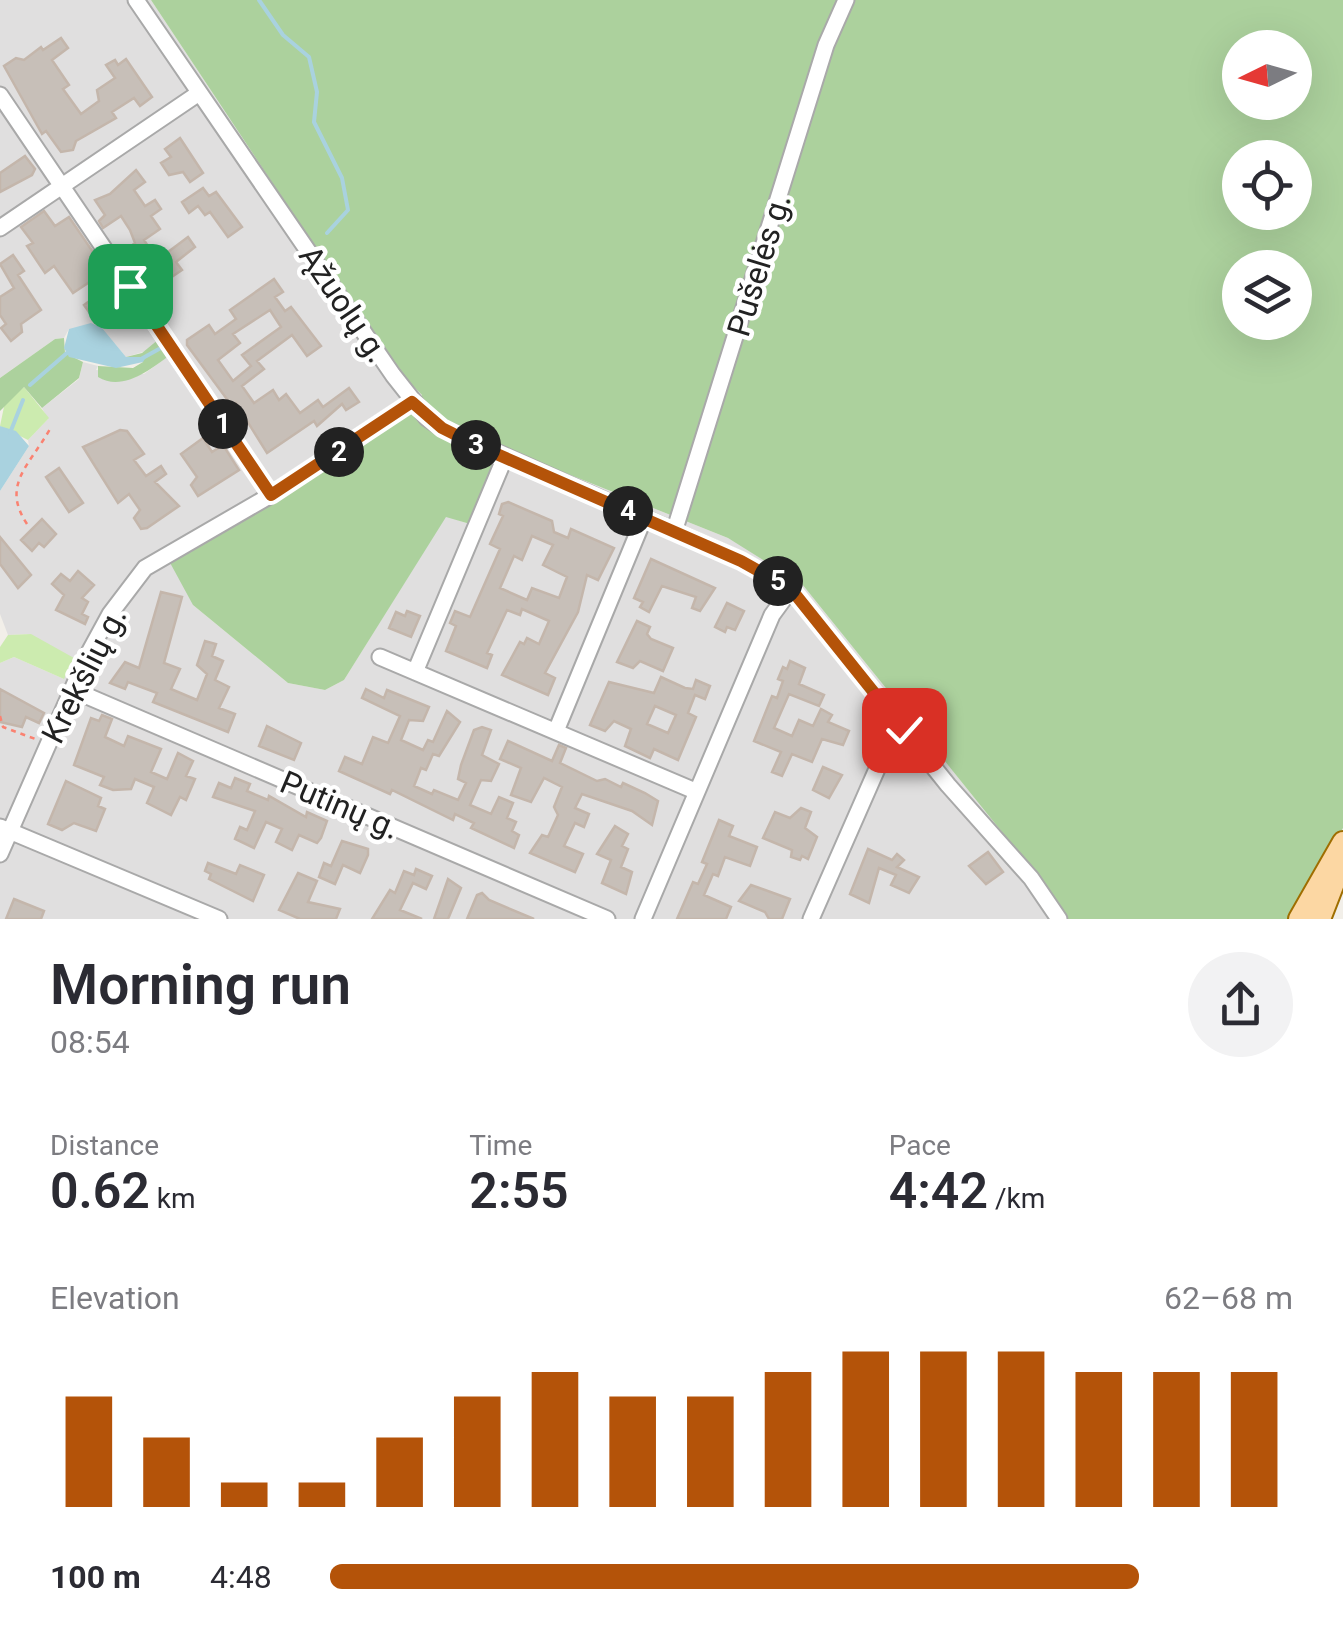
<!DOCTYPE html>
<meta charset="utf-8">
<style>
:root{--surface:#fff;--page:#f2f2f3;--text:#2b2b33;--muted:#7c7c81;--accent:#b45309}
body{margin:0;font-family:Roboto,sans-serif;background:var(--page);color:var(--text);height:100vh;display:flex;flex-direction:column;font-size:38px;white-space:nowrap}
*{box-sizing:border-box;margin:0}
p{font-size:32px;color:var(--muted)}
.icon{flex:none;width:55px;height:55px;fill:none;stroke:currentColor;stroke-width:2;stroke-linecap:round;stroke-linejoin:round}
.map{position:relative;height:919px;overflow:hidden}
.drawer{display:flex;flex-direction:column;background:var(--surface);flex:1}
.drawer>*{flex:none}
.needle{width:65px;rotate:265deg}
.fabs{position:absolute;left:1222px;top:30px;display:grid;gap:20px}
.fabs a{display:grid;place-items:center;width:90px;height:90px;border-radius:50%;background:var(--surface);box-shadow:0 10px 40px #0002;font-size:50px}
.pin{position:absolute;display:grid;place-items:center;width:85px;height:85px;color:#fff;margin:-42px;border-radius:20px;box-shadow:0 5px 15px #0006}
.km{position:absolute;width:50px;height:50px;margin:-25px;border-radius:50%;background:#222;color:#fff;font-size:28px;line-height:50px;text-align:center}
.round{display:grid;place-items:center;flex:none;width:105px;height:105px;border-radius:52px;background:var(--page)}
.overview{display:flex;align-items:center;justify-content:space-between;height:170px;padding:0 50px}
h1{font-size:55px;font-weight:600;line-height:75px}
.stats{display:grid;grid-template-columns:repeat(3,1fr);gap:15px;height:170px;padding:10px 50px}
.stats div{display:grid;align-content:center}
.stats b{font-size:50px;font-weight:600}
.stats small{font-size:28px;font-weight:400}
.stats p{font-size:28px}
.chart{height:280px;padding:20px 50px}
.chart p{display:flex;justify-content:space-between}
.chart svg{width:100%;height:180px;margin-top:10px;stroke:var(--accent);stroke-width:6}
ul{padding:0 50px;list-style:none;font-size:32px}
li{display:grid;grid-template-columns:160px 120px 1fr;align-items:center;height:75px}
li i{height:25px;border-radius:12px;background:var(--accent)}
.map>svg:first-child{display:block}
.residential{fill:#e0dfdf}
.grass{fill:#ccebaf}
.forest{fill:#acd19d;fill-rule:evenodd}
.water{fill:#a9d2df}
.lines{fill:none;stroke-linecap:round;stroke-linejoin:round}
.stream{stroke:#a9d2df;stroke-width:4}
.building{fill:#c7bfb8;stroke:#c4b6ab;stroke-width:2.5;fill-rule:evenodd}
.minor-casing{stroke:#a9a9a9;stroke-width:19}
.major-casing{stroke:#9f6e00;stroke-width:24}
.path{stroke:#fa8271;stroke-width:2.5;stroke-dasharray:5 5;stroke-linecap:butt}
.minor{stroke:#fff;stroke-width:15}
.major{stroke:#fcd7a3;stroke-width:20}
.route-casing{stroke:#fff;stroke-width:20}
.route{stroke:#b45309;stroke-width:12}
.labels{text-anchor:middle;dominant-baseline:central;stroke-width:9;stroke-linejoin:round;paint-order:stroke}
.street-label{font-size:32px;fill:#222;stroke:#fff}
</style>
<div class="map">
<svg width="1343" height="919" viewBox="0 0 1343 919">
<rect width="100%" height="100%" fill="#f2efe9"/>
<path class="residential" d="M0,0H151L395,368L422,395L404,417L193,605L288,683L325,690L344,680L446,516L469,524L503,448L728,538L773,562L802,584L1031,868L1064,919H0V663L14,657L64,679L31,634L8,635L0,614V491L29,446L28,440L48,419L42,408L79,379L83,362L98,366L96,370L144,374L170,355L146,351L126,357L115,344L69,329L64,338L55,339L0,378Z"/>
<path class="grass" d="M24,387L49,418L28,440L0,426L5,402Z
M31,634L74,658L64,679L14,657L0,663V647L8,635Z"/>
<path class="forest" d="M151,0H1343V828L1298,919H1064L1031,868L802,584L728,538L503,448L470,524L446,517L344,680L325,690L288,683L193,605L168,559C240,519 372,455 422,395L395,368ZM1240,48H1295V102H1240ZM1240,158H1295V212H1240ZM1240,268H1295V322H1240Z
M64,338L65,353L83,362L79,378L42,408L24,387L0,411V378L55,339Z
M159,339L170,355C150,370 122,392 98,377V366L133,368L143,362L126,357L142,353Z"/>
<path class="water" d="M91,323L102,328L126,357H146L143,362L116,368L69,357L64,348L69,329Z
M0,426L16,431L29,446L0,491Z"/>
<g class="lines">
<path class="stream" d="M259,0L283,35L309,57L317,92L314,122L342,178L348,210L327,233
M141,359L159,349
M30,385L68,352
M10,433L23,400"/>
</g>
<path class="building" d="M61,38L68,48L52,60L69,85L63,89L81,114L99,101L97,90L115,78L106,65L115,60L118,65L126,59L152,97L140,106L134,98L112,112L116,118L76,141L73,150L61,152L46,131L42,134L4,66L16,58L24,60L41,47L43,50Z
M180,138L203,173L190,182L183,172L169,175L161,163L171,157L165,149Z
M25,156L35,169L32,175L0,192V173Z
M136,170L145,182L134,190L145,206L155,200L161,209L151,216L160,229L144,240L151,251L135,262L127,249L135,243L130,230L121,216L103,228L99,221L105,215L95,200L110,194Z
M203,188L209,196L216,192L242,227L228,237L210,212L205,215L198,206L189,213L182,202Z
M44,211L55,226L69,217L106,271L73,293L54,266L45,273L27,246L33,243L21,227Z
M188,237L195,247L176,262L182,270L154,289L146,277L164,263L160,258Z
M13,255L24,271L18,275L41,310L21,324L22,332L11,341L1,328L6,324L0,315V297L14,288L0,264Z
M274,279L283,292L275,297L285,311L291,307L321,346L307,356L292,335L257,361L264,369L242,386L254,403L273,390L279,400L286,394L300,413L318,400L323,407L349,388L359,402L346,410L342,404L317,426L314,421L267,453L236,403L232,406L187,345V340L209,325L215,334L236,319L230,310ZM270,310L281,327L242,355L251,366L233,381L218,360L240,343L233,334Z
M114,283L130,310L120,317L110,303L92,316L84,305Z
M120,430L127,431L144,454L134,460L146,476L161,466L166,474L155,482L179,506L147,528L141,529L134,518L140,510L129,494L118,503L83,447Z
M203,438L212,452L223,445L239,470L198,496L191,485L197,477L181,454Z
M59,468L83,503L69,512L46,477Z
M508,502L552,521L554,532L568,538L571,529L614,548L598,580L587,575L578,612L545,673L555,678L548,695L502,675L520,642L524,644L527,638L539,644L549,621L522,609L520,615L507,610L487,653L492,655L487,668L446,651L456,626L450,623L455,611L470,617L500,549L490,544L503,516L499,514L502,504ZM532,536L553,545L543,565L567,577L559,598L532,588L527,600L500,588L514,556L522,560Z
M42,519L56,534L44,547L39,543L32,551L21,540Z
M0,537L31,575L18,588L0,564Z
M651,559L715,588L700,611L692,608L696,597L662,586L649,612L640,607L643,602L634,598Z
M78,571L94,585L82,598L88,602L82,614L88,617L85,624L56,610L64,595L52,584L61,574L70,581Z
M161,592L182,597L164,663L180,669L171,689L197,700L207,674L197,665L205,641L216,644L212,656L223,661L215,680L229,687L219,708L235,714L228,732L153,702L157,693L128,682L125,689L110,683L125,662L139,668Z
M727,603L744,611L735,630L727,627L725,632L715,627Z
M407,611L420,616L411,637L389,628L396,612L405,616Z
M637,621L650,627L647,634L651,639L673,648L663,671L640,661L633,668L617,662Z
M790,661L805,668L799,684L824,695L819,706L789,694L774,728L792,736L799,720L813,726L821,709L832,715L828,722L849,731L843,745L822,739L812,762L792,754L782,776L772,772L781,752L754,741L772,696L777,698L783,681L778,679L783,667L787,669Z
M661,677L685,688L693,689L696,680L710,686L705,699L695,695L688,713L696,717L678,760L654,749L650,758L625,746L631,729L614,721L605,731L590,725L609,682L654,693ZM655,706L676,715L668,733L647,724Z
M0,689L44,713L39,723L26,717L22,727L0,722Z
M366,689L384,698L387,690L429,707L423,721L409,720L401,740L423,750L428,740L433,742L447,711L460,722L439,756L433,754L426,770L421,768L414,786L432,794L434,790L458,800L466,783L458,779L461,765L474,730L482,727L491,730L482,755L499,764L491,781L481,780L470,805L491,814L499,797L513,803L507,818L516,822L512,831L519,835L514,848L471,828L474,823L455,814L453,820L392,790L390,794L339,771L345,757L362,764L373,737L388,743L400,716L362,698Z
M102,715L112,719L105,737L124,746L128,736L161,749L151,772L167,779L178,753L193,761L186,776L195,779L186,800L180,797L171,815L147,803L154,787L135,779L131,789L113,790L100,785L104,777L74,765L91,718L99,721Z
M267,726L301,743L294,760L259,746Z
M508,741L552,761L559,745L566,748L560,763L597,781L605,779L621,787L623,783L645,793L658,801L652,825L632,811L582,794L575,808L589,814L584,827L575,823L564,846L583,854L575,872L530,853L542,835L548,837L558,815L554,807L562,787L544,778L531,802L511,795L521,768L500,759Z
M823,767L842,775L829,798L813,790Z
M235,778L250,784L247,791L268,800L269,796L306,817L307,812L327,821L321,838L317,843L299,835L292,850L276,842L282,829L266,822L254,848L235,839L240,827L247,830L255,811L213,797L219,783L231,788Z
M66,781L101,798L98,806L105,809L96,831L74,823L62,830L48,824Z
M801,808L811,812L805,828L817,837L808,859L802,856L800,860L791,857L792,850L763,838L775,812L790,818Z
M719,820L733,826L729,836L757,847L750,866L725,857L718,876L713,874L704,895L731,907L726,919H677L693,882L698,884L707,864L702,862Z
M615,826L628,834L622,846L628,849L621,867L632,872L626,894L602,883L611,860L597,854Z
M342,841L368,849V855L360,873L343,865L335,884L319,877L324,863L331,866Z
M868,849L892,860L897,854L904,860L897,867L919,877L909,893L891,885L896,875L879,868L869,903L850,894Z
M988,852L1003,872L986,884L969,866Z
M208,863L236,874L240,865L264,875L253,901L209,879L211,874L205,871Z
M416,869L432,876L426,889L413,883L400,910L422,919H372L390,890L395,893L404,871L414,875Z
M298,873L317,881L308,902L340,909L336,919H300L279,910Z
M448,879L461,888L448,919H434Z
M751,885L790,899L782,919H769L765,912L739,901Z
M482,893L489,900L534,919H467L477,895Z
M14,899L44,911L41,919H6Z"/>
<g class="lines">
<g class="minor-casing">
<path id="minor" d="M136,0L393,375L427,418L442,428L741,561L791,589L948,785L1031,878L1059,919
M0,95L271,495
M0,228L199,93
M674,532L826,45L846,0
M380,657L695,791
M415,672L505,457
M73,690L607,919
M556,731L644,518
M0,827L219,919
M0,854L86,658L110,614L145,568L271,495L412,402
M643,919L772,615L791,589
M811,919L884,753L904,730"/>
</g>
<g class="major-casing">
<path id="major" d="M1299,919L1343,842
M1320,919L1343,860"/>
</g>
<path class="path" d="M27,524C1,485 29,466 50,429
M0,716L3,727L38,740"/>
<use href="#minor" class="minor"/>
<use href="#major" class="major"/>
</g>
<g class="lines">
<g class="route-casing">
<path id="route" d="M130,286L271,495L412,402L442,428L476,445L741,561L791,589L904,730"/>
</g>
<use href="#route" class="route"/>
</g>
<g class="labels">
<g class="street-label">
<text transform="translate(759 265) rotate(-73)">Pušelės g.</text>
<text transform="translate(344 304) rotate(56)">Ąžuolų g.</text>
<text transform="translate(84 675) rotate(-63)">Krekšlių g.</text>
<text transform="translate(340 805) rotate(23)">Putinų g.</text>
</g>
</g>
</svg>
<div class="fabs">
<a><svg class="needle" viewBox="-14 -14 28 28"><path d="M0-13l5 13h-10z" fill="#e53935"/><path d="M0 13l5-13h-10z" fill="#7c7c81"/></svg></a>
<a><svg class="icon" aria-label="locate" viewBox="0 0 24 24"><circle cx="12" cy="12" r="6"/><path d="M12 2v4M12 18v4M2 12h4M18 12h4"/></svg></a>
<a><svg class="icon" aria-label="layers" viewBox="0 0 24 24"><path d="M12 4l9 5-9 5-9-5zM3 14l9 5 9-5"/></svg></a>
</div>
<div class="pin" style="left:130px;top:286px;background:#1e9e55"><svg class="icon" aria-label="arrive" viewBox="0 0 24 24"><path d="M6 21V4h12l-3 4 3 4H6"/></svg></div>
<div class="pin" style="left:904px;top:730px;background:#d93025"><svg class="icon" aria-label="check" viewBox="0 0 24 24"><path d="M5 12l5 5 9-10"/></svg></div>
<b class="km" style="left:223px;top:424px">1</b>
<b class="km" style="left:339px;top:452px">2</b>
<b class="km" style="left:476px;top:445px">3</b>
<b class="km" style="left:628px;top:511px">4</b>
<b class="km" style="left:778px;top:581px">5</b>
</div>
<section class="drawer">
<div class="overview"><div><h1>Morning run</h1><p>08:54</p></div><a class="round"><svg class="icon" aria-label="share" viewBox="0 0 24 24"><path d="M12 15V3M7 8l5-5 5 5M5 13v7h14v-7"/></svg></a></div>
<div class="stats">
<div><p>Distance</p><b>0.62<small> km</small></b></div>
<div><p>Time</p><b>2:55</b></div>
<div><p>Pace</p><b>4:42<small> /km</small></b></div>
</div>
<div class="chart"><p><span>Elevation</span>62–68 m</p>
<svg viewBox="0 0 160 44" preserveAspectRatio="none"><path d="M5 44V17M15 44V27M25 44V38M35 44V38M45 44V27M55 44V17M65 44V11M75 44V17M85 44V17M95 44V11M105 44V6M115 44V6M125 44V6M135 44V11M145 44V11M155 44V11"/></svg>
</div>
<ul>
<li><b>100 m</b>4:48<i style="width:84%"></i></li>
</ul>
</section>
